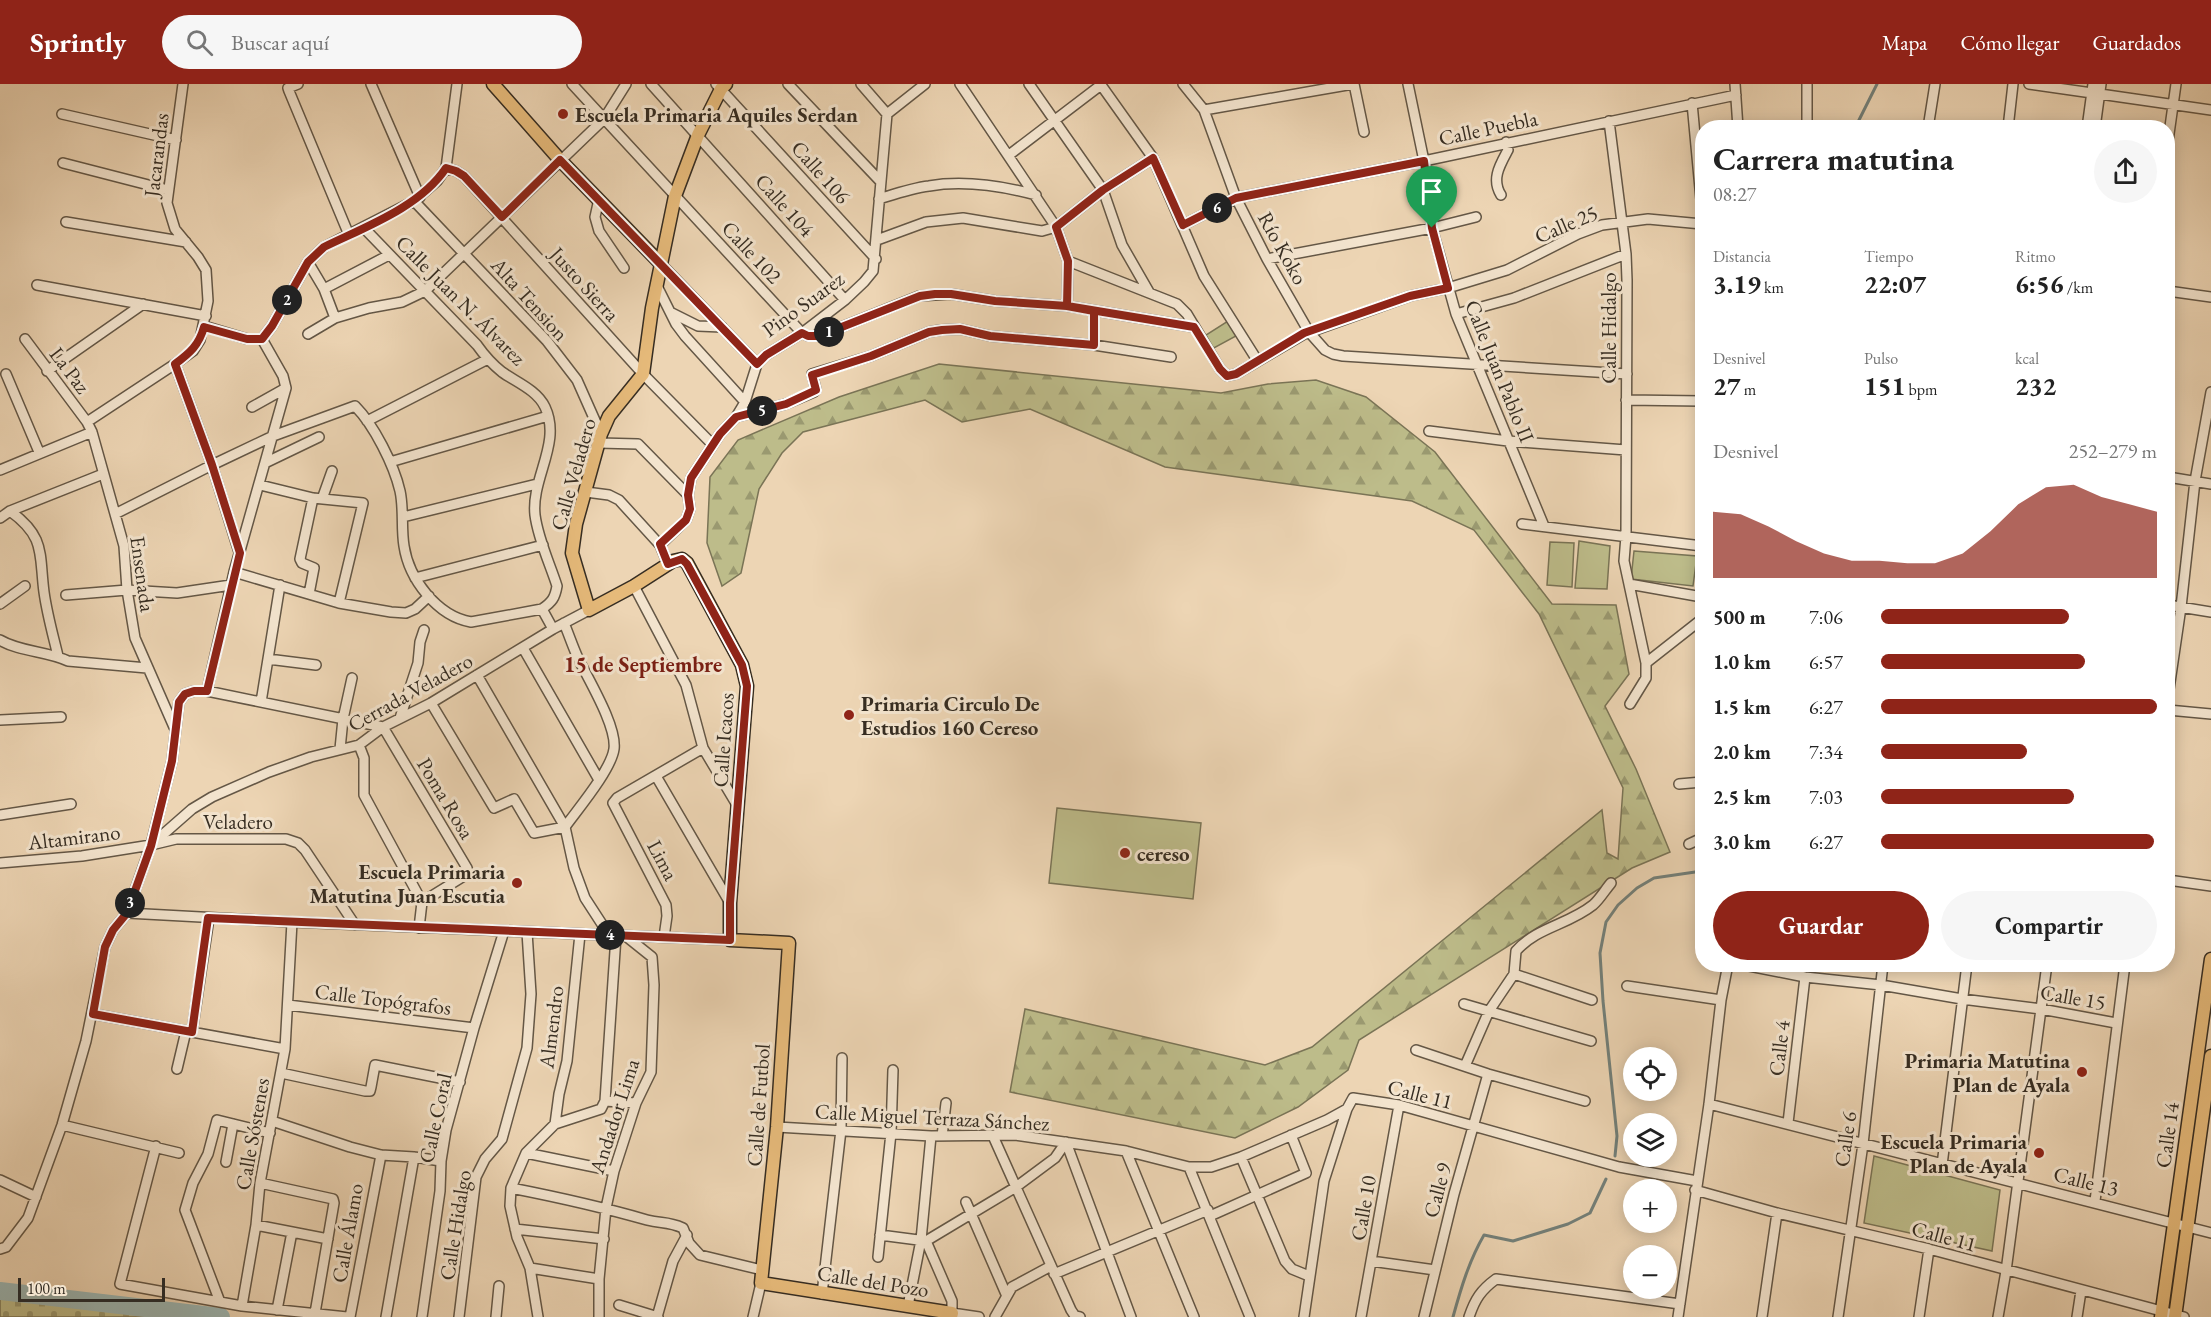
<!DOCTYPE html>
<html lang="es">
<meta charset="utf-8">
<style>
:root{--surface:#fff;--page:#f6f6f6;--text:#222;--muted:#767676;--accent:#8f2418}
body{margin:0;font-family:"EB Garamond",serif;background:var(--page);color:var(--text);height:100vh;display:flex;flex-direction:column;font-size:22px;white-space:nowrap}
*{box-sizing:border-box;margin:0}
p{font-size:20px;color:var(--muted)}
.icon{flex:none;width:33px;height:33px;fill:none;stroke:currentColor;stroke-width:2;stroke-linecap:round;stroke-linejoin:round}
.map{position:relative;flex:1;overflow:hidden}
.panel{position:absolute;left:1695px;top:36px;width:480px;height:852px;display:flex;flex-direction:column;background:var(--surface);border-radius:24px;box-shadow:0 3px 15px #0003}
.panel>*{flex:none}
.controls{position:absolute;left:1623px;top:963px;display:grid;gap:12px}
.controls a{display:grid;place-items:center;width:54px;height:54px;border-radius:50%;background:var(--surface);box-shadow:0 3px 15px #0003;font-size:30px}
.scale{position:absolute;left:18px;bottom:15px;width:147px;box-sizing:border-box;padding-left:6px;border:3px solid #362d22;border-top:0;font-size:16px;line-height:21px;white-space:nowrap;color:#362d22;-webkit-text-stroke:4px #f3e4ce;paint-order:stroke}
.pin{position:absolute;display:grid;place-items:center;width:51px;height:51px;color:#fff;margin:-62px -26px;border-radius:50% 50% 50% 0;rotate:-45deg;box-shadow:0 0 6px #0007}
.pin .icon{rotate:45deg}
.km{position:absolute;width:30px;height:30px;margin:-15px;border-radius:50%;background:#222;color:#fff;font-size:16px;line-height:30px;text-align:center}
.round{display:grid;place-items:center;flex:none;width:63px;height:63px;border-radius:32px;background:var(--page)}
.overview{display:flex;align-items:center;justify-content:space-between;height:102px;padding:0 18px}
h1{font-size:33px;font-weight:700;line-height:45px}
.stats{display:grid;grid-template-columns:repeat(3,1fr);gap:9px;height:102px;padding:6px 18px}
.stats div{display:grid;align-content:center}
.stats b{font-size:26px;font-weight:700}
.stats small{font-size:16px;font-weight:400}
.stats p{font-size:16px}
.chart{height:168px;padding:12px 18px}
.chart p{display:flex;justify-content:space-between}
.chart svg{width:100%;height:108px;margin-top:6px;fill:var(--accent);opacity:.7}
.cta{display:flex;gap:12px;margin-top:auto;padding:12px 18px}
.cta a{flex:1;height:69px;border-radius:36px;background:var(--accent);color:#fff;font-size:24px;font-weight:700;line-height:69px;text-align:center}
.cta a+a{background:var(--page);color:var(--text)}
ul{padding:0 18px;list-style:none;font-size:20px}
li{display:grid;grid-template-columns:96px 72px 1fr;align-items:center;height:45px}
li i{height:15px;border-radius:8px;background:var(--accent)}
header{display:flex;align-items:center;gap:36px;box-sizing:border-box;height:84px;padding:0 30px;background:var(--accent);color:#fff}
header strong{font-size:28px}
nav{display:flex;gap:33px;margin-inline-start:auto;font-size:21px}
.search{width:420px;height:54px;background:var(--page);display:flex;align-items:center;gap:15px;box-sizing:border-box;padding:0 21px;border-radius:33px;color:var(--muted);font-size:22px}
.map>svg:first-child{display:block}
.green{fill:#bdbc8a;stroke:#7a7456;stroke-width:1.5}
.forest{fill:url(#forest-firs);stroke:#7a7456;stroke-width:1.5}
.cemetery{fill:url(#cemetery-stones);stroke:#7a7456;stroke-width:1.5}
.lines{fill:none;stroke-linecap:round;stroke-linejoin:round}
.stream{stroke:#73807a;stroke-width:3}
.river{stroke:#9bb7b5;stroke-width:18}
.minor-casing{stroke:#645746;stroke-width:12}
.major-casing{stroke:#362d22;stroke-width:15}
.minor{stroke:#f3e4ce;stroke-width:9}
.major{stroke:#e6ba7a;stroke-width:12}
.route-casing{stroke:#fff;stroke-width:12}
.route{stroke:#8f2418;stroke-width:8}
.poi-dot{fill:#8f2418;stroke:#f3e4ce;stroke-width:2}
.labels{text-anchor:middle;dominant-baseline:central;stroke-width:6;stroke-linejoin:round;paint-order:stroke}
.poi-label{font-size:21px;font-weight:bold;fill:#362d22;stroke:#f3e4ce;text-anchor:start}
.street-label{font-size:21px;fill:#362d22;stroke:#f3e4ce}
.neighbourhood-label{font-size:22px;font-weight:bold;fill:#7a1f14;stroke:#f3e4ce}
</style>
<header>
<strong>Sprintly</strong>
<div class="search"><svg class="icon" aria-label="search" viewBox="0 0 24 24"><circle cx="10" cy="10" r="6"/><path d="M15 15l6 6"/></svg>Buscar aquí</div>
<nav><a>Mapa</a><a>Cómo llegar</a><a>Guardados</a></nav>
</header>
<div class="map">
<svg width="2211" height="1233" viewBox="0 0 2211 1233">
<defs>
<pattern id="forest-firs" width="22" height="20" patternUnits="userSpaceOnUse" patternTransform="scale(1.5)"><rect width="22" height="20" fill="#bdbc8a"/><path d="M5 1l3.5 6h-7zM16 11l3.5 6h-7z" fill="#9a9970"/></pattern>
<pattern id="cemetery-stones" width="16" height="16" patternUnits="userSpaceOnUse" patternTransform="scale(1.5)"><rect width="16" height="16" fill="#bdbc8a"/><path d="M2 7V4a2 2 0 0 1 4 0v3zM10 15v-3a2 2 0 0 1 4 0v3z" fill="#9a9970"/></pattern>
</defs>
<rect width="100%" height="100%" fill="#edd5b4"/>
<filter id="stains"><feTurbulence type="fractalNoise" baseFrequency=".00333" numOctaves="4"/><feColorMatrix values="0 0 0 0 .2 0 0 0 0 .09 0 0 0 0 .02 0 0 0 .5 -.17"/></filter>
<radialGradient id="worn" r=".72"><stop offset=".6" stop-color="#630" stop-opacity="0"/><stop offset="1" stop-color="#630" stop-opacity=".3"/></radialGradient>
<path class="green" d="M1228,237L1236,252L1212,265L1206,251Z
M1579,457L1610,462L1607,505L1575,504Z
M1550,458L1574,459L1572,503L1547,501Z
M1634,467L1697,472L1693,502L1631,495Z
M1057,724L1201,739L1193,815L1049,799Z
M1874,1072L2000,1106L1992,1167L1864,1139Z"/>
<path class="forest" d="M939,280L1221,309L1268,300L1316,296L1366,313L1435,368L1552,520L1616,521L1629,590L1605,622L1636,685L1670,768L1632,784L1359,956L1348,986L1298,1023L1235,1054L1010,1008L1025,925L1265,981L1312,963L1602,726L1607,769L1618,775L1623,704L1539,530L1474,446L1412,417L1165,383L1030,325L962,338L925,316L803,348L782,369L759,405L741,489L722,502L707,459L710,393L738,356L839,313Z"/>
<path class="cemetery" d="M0,1210L188,1233H0Z"/>
<g class="lines">
<path class="stream" d="M1855,44L1877,0
M1615,1072L1617,1052L1603,917L1600,869L1606,838L1618,821L1637,804L1654,794L1702,787
M1453,1233C1461,1204 1469,1177 1484,1151L1513,1157L1568,1140L1590,1129L1606,1095"/>
<path class="river" d="M0,1207L221,1233"/>
<g class="minor-casing">
<path id="minor" d="M298,0L288,4L289,7L349,151
M371,0L420,113
M572,0L802,249L808,252H819L919,212L951,210L995,217L1067,222L1194,243
M651,0L845,216
M716,0L876,175
M788,0L880,97
M861,0L887,30
M960,0L1056,143L1068,177L1067,222
M1029,0L1103,106L1122,161L1149,208
M1183,0L1204,26L1236,114L1267,175L1309,248L1325,266L1333,270L1343,272L1627,290
M1354,0L1364,48
M1408,0L1424,77L1432,144L1456,230L1544,442
M1735,0L1738,44
M1807,0V44
M2029,0L2092,9
M2100,10L2211,26
M1692,19L1702,126
M1204,26L1353,0
M62,30L176,56
M887,30L925,0
M1609,37L1626,170L1627,196L1626,452L1624,477L1646,579V594L1630,620
M1928,44L1935,0
M2008,44L2013,0
M2087,44L2093,0
M2095,44L2101,0
M2168,57L2176,0
M1009,71L1101,1L1153,74L1204,192L1257,276
M63,79L168,106
M446,84L456,87L464,92L643,290L712,360
M1501,111C1491,95 1500,81 1508,66L1506,58
M599,115L595,133L599,147L624,184
M879,115C895,110 912,104 929,102C964,96 1002,102 1036,111
M414,117L547,257L577,296L601,350
M66,138L186,158
M1183,141L1236,114L1424,77L1736,11
M877,156L926,138L963,134L1042,147L1056,143L1103,106L1153,74
M1267,175L1432,144L1476,133
M1068,177L1177,220L1187,230L1220,285L1227,292L1236,290L1304,250L1410,212L1448,204L1507,186L1578,150L1602,141L1648,135L1702,140
M308,178L324,205L335,234
M661,180L757,280
M37,201L206,232
M657,202L676,240L685,252L745,318
M324,205L389,171
M2168,207L2211,213
M1094,227V261
M672,229L698,242L722,243
M1456,230L1514,214L1626,170
M204,242L247,255H262
M308,250L335,234L369,224L402,218L425,207L604,35L626,0
M25,255L87,338L92,348L124,462L127,506L135,554L174,643
M262,255L272,242L308,178L324,163L414,117L437,97L446,84L457,0
M175,280L212,381L239,468
M47,287L143,220
M6,290L39,368
M1626,316L1702,317
M252,323L286,304
M736,333L786,320L814,308L816,306L812,290L871,272L929,248L941,246L960,245L990,252L1094,261L1171,273
M367,337L488,275
M87,338L175,280L193,267L200,256L208,217L206,186L198,173L175,145L167,119L183,0
M1429,347L1508,357L1626,366
M599,359L638,360L688,411
M267,378L319,353
M390,378L548,332
M0,386L92,348
M2168,393L2211,400
M260,401L313,414L363,419L339,519
M586,408L609,411L619,416L660,461
M322,415L332,387
M10,427C46,453 39,470 44,508C47,530 53,551 58,572
M115,430L212,381L273,352L355,322C374,341 394,381 400,407C404,425 401,444 404,462C409,495 437,532 471,538L542,525C552,518 555,514 557,502C550,480 538,455 535,431C531,394 562,359 545,323C537,306 516,298 502,288C492,280 484,271 477,261L363,143
M403,433L537,400
M0,434L10,427L103,390
M1522,440L1702,462
M668,480L660,461L686,436L690,425L688,411L691,394L720,350L736,333L745,318L757,280L766,271L802,249L845,216L864,198L873,187L887,30
M234,488L339,519L391,528L406,529L415,525L429,512
M415,494L543,461
M1629,500L1702,513
M634,502L686,601L703,664L737,721
M309,510L314,484L302,479L300,475L313,414
M66,511L127,506L177,509L231,501
M0,520L25,502
M2168,521L2211,528
M542,525L553,545
M0,556C20,568 47,567 68,577L147,584
M523,564L599,696
M268,575L316,581
M1646,579L1702,535
M477,591L565,743L574,784L585,814L609,851
M207,607L234,488L286,304L283,292L262,255
M2168,612L2181,523L2195,397L2211,308
M261,618L280,501
M431,619L494,724L514,715L534,749L565,743C578,725 611,686 614,665C617,642 588,595 578,574C573,563 569,551 564,539
M2168,626L2211,630
M400,634L418,579L420,558L424,546
M0,636L61,633
M359,661L364,674V711L422,818L419,844
M340,665L343,635L352,594
M656,692L730,819
M1679,700L1702,698
M0,731L71,720
M1689,760L1702,754
M151,761L192,725L212,713L269,688L311,673L359,661L383,643L431,619L553,545L589,526
M0,779L82,772L151,761L176,755H286L298,759L305,766L355,841
M2168,796L2211,802
M127,829L292,838L730,856
M664,853L667,832L666,821L613,719L617,714L703,664
M1739,880L1805,893L1881,901L1962,915L2041,925L2116,939
M1514,890L1592,916
M1627,902L1721,916
M1464,920L1591,957
M288,921L474,944
M93,930L285,965
M192,948L209,834
M1416,966L1488,990L1585,1017
M1465,982L1489,927L1514,890L1516,867C1537,843 1568,841 1593,821C1600,815 1605,806 1611,799
M177,985L186,947
M281,989L365,1007H370L371,1003L375,981L460,998
M605,1017L636,1019
M1709,1020L2211,1149
M272,1037L350,1063L381,1071L414,1073L441,1077
M1788,1039L1805,893
M555,1040L559,1010L567,977L580,850
M62,1041L179,1069
M777,1043L931,1052L1015,1051L1126,1067L1189,1083H1211L1241,1073L1327,1036L1347,1025
M942,1052L946,1019
M993,1052L1071,1226L1075,1232L1080,1233
M1066,1058L1131,1233
M156,1062L120,1200L242,1222L347,1233
M1126,1067L1194,1233
M526,1069L614,1087
M1241,1073L1285,1177L1292,1185L1309,1192
M226,1078L233,1040
M1942,1081L1967,880
M1189,1083L1250,1233
M0,1096L36,1113
M260,1099L333,1115L334,1119L315,1229
M511,1104C557,1113 602,1123 647,1136C662,1140 667,1137 683,1144L689,1159L700,1171L762,1186
M1695,1106L1777,1129L1929,1165L2184,1233
M2095,1117L2125,880
M966,1118L1006,1210
M1210,1132L1306,1089L1291,1051
M256,1141L328,1155
M515,1145L604,1155
M880,1151L926,1157L952,1217V1229L979,1233
M926,1157L1016,1103L1055,1074L1066,1058
M0,1165L6,1163L28,1134L62,1041L86,957L105,863L113,846L127,829L151,761L172,677L179,618L185,610L194,607H207L383,643L467,784L468,789L464,792L422,818
M878,1173L891,1049L893,986
M1371,1177L1435,1186
M530,1184L599,1195
M1054,1190L1208,1126
M822,1210L841,1046L842,974
M220,1218L185,1126L193,1099L208,1070L217,1036L270,1049
M619,1221L658,1233
M242,1222L256,1141L260,1099L285,965L292,838
M908,1222L921,1156L931,1052
M277,1226L292,1148
M350,1233L381,1071
M386,1233L414,1073
M422,1233L440,1107L441,1077L446,1046L474,944L504,847
M459,1233L476,1093L485,1075L502,1055L527,964L531,910L527,848
M496,1233L499,1202
M538,1233L530,1184L517,1153L510,1122L511,1104L526,1069L555,1040L601,1025L605,1017L616,852
M599,1233V1195L606,1124L614,1087L636,1019L651,988L654,901L652,873L627,853
M657,1233L673,1177L687,1151
M753,1233L761,1199
M995,1233L1012,1203L1051,1182
M1304,1233L1324,1097L1347,1025L1353,1014L1399,1021L1619,1083L1697,1097
M1361,1233L1399,1021
M1424,1233L1454,1110L1488,990
M1469,1233C1475,1215 1481,1206 1496,1195L1680,1220
M1678,1233L1709,1020L1721,916L1728,880
M1762,1233L1777,1129
M1838,1233L1863,1060L1883,880
M1919,1233L1929,1165
M1998,1233L2006,1187L2047,880
M2077,1233L2081,1207"/>
</g>
<g class="major-casing">
<path id="major" d="M493,0L560,76L661,180
M726,0L721,5L698,51L675,112L652,224L643,290L609,332L601,350L576,440L572,469L589,526L634,502L673,477L682,475L687,479L742,581L747,602L730,819V856L789,859L777,1043L761,1199L952,1229L951,1233
M2161,1233L2211,875
M2175,1233L2211,972"/>
</g>
<use href="#minor" class="minor"/>
<use href="#major" class="major"/>
</g>
<g class="lines">
<g class="route-casing">
<path id="route" d="M1432,144L1448,204L1410,212L1304,249L1236,290L1227,292L1220,285L1194,243L1067,222L995,217L951,210H935L920,212L819,252H808L802,249L766,271L757,280L560,76L502,133L464,92L456,87L446,84C420,123 365,143 324,163L308,178L272,242L262,255H247L204,243C199,261 190,269 175,280L212,381L240,469L207,607H194L185,610L179,618L172,677L151,762L127,829L113,846L105,863L93,930L192,948L208,834L730,856V819L747,602L742,581L687,480L682,475L668,480L660,460L686,436L690,425L688,411L691,394L720,350L736,333L786,320L816,306L812,291L871,272L929,248L942,246L960,245L990,252L1094,261V227L1067,222L1068,177L1056,143L1103,106L1153,74L1183,141L1236,114L1424,77L1432,144"/>
</g>
<use href="#route" class="route"/>
</g>
<g class="poi-dot">
<circle cx="563" cy="30" r="6"/>
<circle cx="849" cy="631" r="6"/>
<circle cx="1125" cy="769" r="6"/>
<circle cx="517" cy="799" r="6"/>
<circle cx="2082" cy="988" r="6"/>
<circle cx="2039" cy="1069" r="6"/>
</g>
<g class="labels">
<g class="poi-label">
<text x="575" y="30">Escuela Primaria Aquiles Serdan</text>
<text x="861" y="619">Primaria Circulo De<tspan x="861" dy="24">Estudios 160 Cereso</tspan></text>
<text x="1137" y="769">cereso</text>
<text x="505" y="787" text-anchor="end">Escuela Primaria<tspan x="505" dy="24">Matutina Juan Escutia</tspan></text>
<text x="2070" y="976" text-anchor="end">Primaria Matutina<tspan x="2070" dy="24">Plan de Ayala</tspan></text>
<text x="2027" y="1057" text-anchor="end">Escuela Primaria<tspan x="2027" dy="24">Plan de Ayala</tspan></text>
</g>
<g class="street-label">
<text transform="translate(1488 44) rotate(-12)">Calle Puebla</text>
<text transform="translate(156 71) rotate(-83)">Jacarandas</text>
<text transform="translate(821 88) rotate(48)">Calle 106</text>
<text transform="translate(785 121) rotate(48)">Calle 104</text>
<text transform="translate(1566 140) rotate(-23)">Calle 25</text>
<text transform="translate(1283 164) rotate(61)">Río Koko</text>
<text transform="translate(752 168) rotate(47)">Calle 102</text>
<text transform="translate(585 200) rotate(48)">Justo Sierra</text>
<text transform="translate(530 215) rotate(48)">Alta Tension</text>
<text transform="translate(461 216) rotate(45)">Calle Juan N. Álvarez</text>
<text transform="translate(803 220) rotate(-36)">Pino Suarez</text>
<text transform="translate(1608 244) rotate(-90)">Calle Hidalgo</text>
<text transform="translate(70 286) rotate(53)">La Paz</text>
<text transform="translate(1500 287) rotate(68)">Calle Juan Pablo II</text>
<text transform="translate(573 390) rotate(-74)">Calle Veladero</text>
<text transform="translate(143 490) rotate(82)">Ensenada</text>
<text transform="translate(410 608) rotate(-29)">Cerrada Veladero</text>
<text transform="translate(723 656) rotate(-86)">Calle Icacos</text>
<text transform="translate(446 714) rotate(59)">Poma Rosa</text>
<text x="238" y="737">Veladero</text>
<text transform="translate(74 753) rotate(-7)">Altamirano</text>
<text transform="translate(663 776) rotate(62)">Lima</text>
<text transform="translate(2073 913) rotate(10)">Calle 15</text>
<text transform="translate(383 915) rotate(7)">Calle Topógrafos</text>
<text transform="translate(551 943) rotate(-83)">Almendro</text>
<text transform="translate(1779 964) rotate(-83)">Calle 4</text>
<text transform="translate(1420 1010) rotate(14)">Calle 11</text>
<text transform="translate(758 1021) rotate(-86)">Calle de Futbol</text>
<text transform="translate(614 1032) rotate(-72)">Andador Lima</text>
<text transform="translate(932 1033) rotate(3)">Calle Miguel Terraza Sánchez</text>
<text transform="translate(435 1034) rotate(-78)">Calle Coral</text>
<text transform="translate(252 1050) rotate(-80)">Calle Sóstenes</text>
<text transform="translate(2167 1051) rotate(-82)">Calle 14</text>
<text transform="translate(1845 1055) rotate(-82)">Calle 6</text>
<text transform="translate(2086 1097) rotate(14)">Calle 13</text>
<text transform="translate(1437 1106) rotate(-75)">Calle 9</text>
<text transform="translate(1363 1124) rotate(-80)">Calle 10</text>
<text transform="translate(455 1141) rotate(-81)">Calle Hidalgo</text>
<text transform="translate(347 1149) rotate(-80)">Calle Álamo</text>
<text transform="translate(1944 1152) rotate(15)">Calle 11</text>
<text transform="translate(873 1197) rotate(9)">Calle del Pozo</text>
</g>
<g class="neighbourhood-label">
<text x="643" y="580">15 de Septiembre</text>
</g>
</g>
<rect width="100%" height="100%" filter="url(#stains)"/>
<rect width="100%" height="100%" fill="url(#worn)"/>
</svg>
<div class="controls">
<a><svg class="icon" aria-label="locate" viewBox="0 0 24 24"><circle cx="12" cy="12" r="6"/><path d="M12 2v4M12 18v4M2 12h4M18 12h4"/></svg></a>
<a><svg class="icon" aria-label="layers" viewBox="0 0 24 24"><path d="M12 4l9 5-9 5-9-5zM3 14l9 5 9-5"/></svg></a>
<a>+</a>
<a>−</a>
</div>
<div class="scale">100 m</div>
<div class="pin" style="left:1432px;top:144px;background:#1e9e55"><svg class="icon" aria-label="arrive" viewBox="0 0 24 24"><path d="M6 21V4h12l-3 4 3 4H6"/></svg></div>
<b class="km" style="left:829px;top:248px">1</b>
<b class="km" style="left:287px;top:216px">2</b>
<b class="km" style="left:130px;top:819px">3</b>
<b class="km" style="left:610px;top:851px">4</b>
<b class="km" style="left:762px;top:327px">5</b>
<b class="km" style="left:1217px;top:124px">6</b>
<section class="panel">
<div class="overview"><div><h1>Carrera matutina</h1><p>08:27</p></div><a class="round"><svg class="icon" aria-label="share" viewBox="0 0 24 24"><path d="M12 15V3M7 8l5-5 5 5M5 13v7h14v-7"/></svg></a></div>
<div class="stats">
<div><p>Distancia</p><b>3.19<small> km</small></b></div>
<div><p>Tiempo</p><b>22:07</b></div>
<div><p>Ritmo</p><b>6:56<small> /km</small></b></div>
</div>
<div class="stats">
<div><p>Desnivel</p><b>27<small> m</small></b></div>
<div><p>Pulso</p><b>151<small> bpm</small></b></div>
<div><p>kcal</p><b>232</b></div>
</div>
<div class="chart"><p><span>Desnivel</span>252–279 m</p>
<svg viewBox="0 0 160 44" preserveAspectRatio="none"><path d="M0 44V17L10 18L20 23L30 29L40 34L50 37L60 37L70 38L80 38L90 34L100 25L110 14L120 7L130 6L140 11L150 14L160 17V44z"/></svg>
</div>
<ul>
<li><b>500 m</b>7:06<i style="width:68%"></i></li>
<li><b>1.0 km</b>6:57<i style="width:74%"></i></li>
<li><b>1.5 km</b>6:27<i style="width:100%"></i></li>
<li><b>2.0 km</b>7:34<i style="width:53%"></i></li>
<li><b>2.5 km</b>7:03<i style="width:70%"></i></li>
<li><b>3.0 km</b>6:27<i style="width:99%"></i></li>
</ul>
<div class="cta"><a>Guardar</a><a>Compartir</a></div>
</section>
</div>
